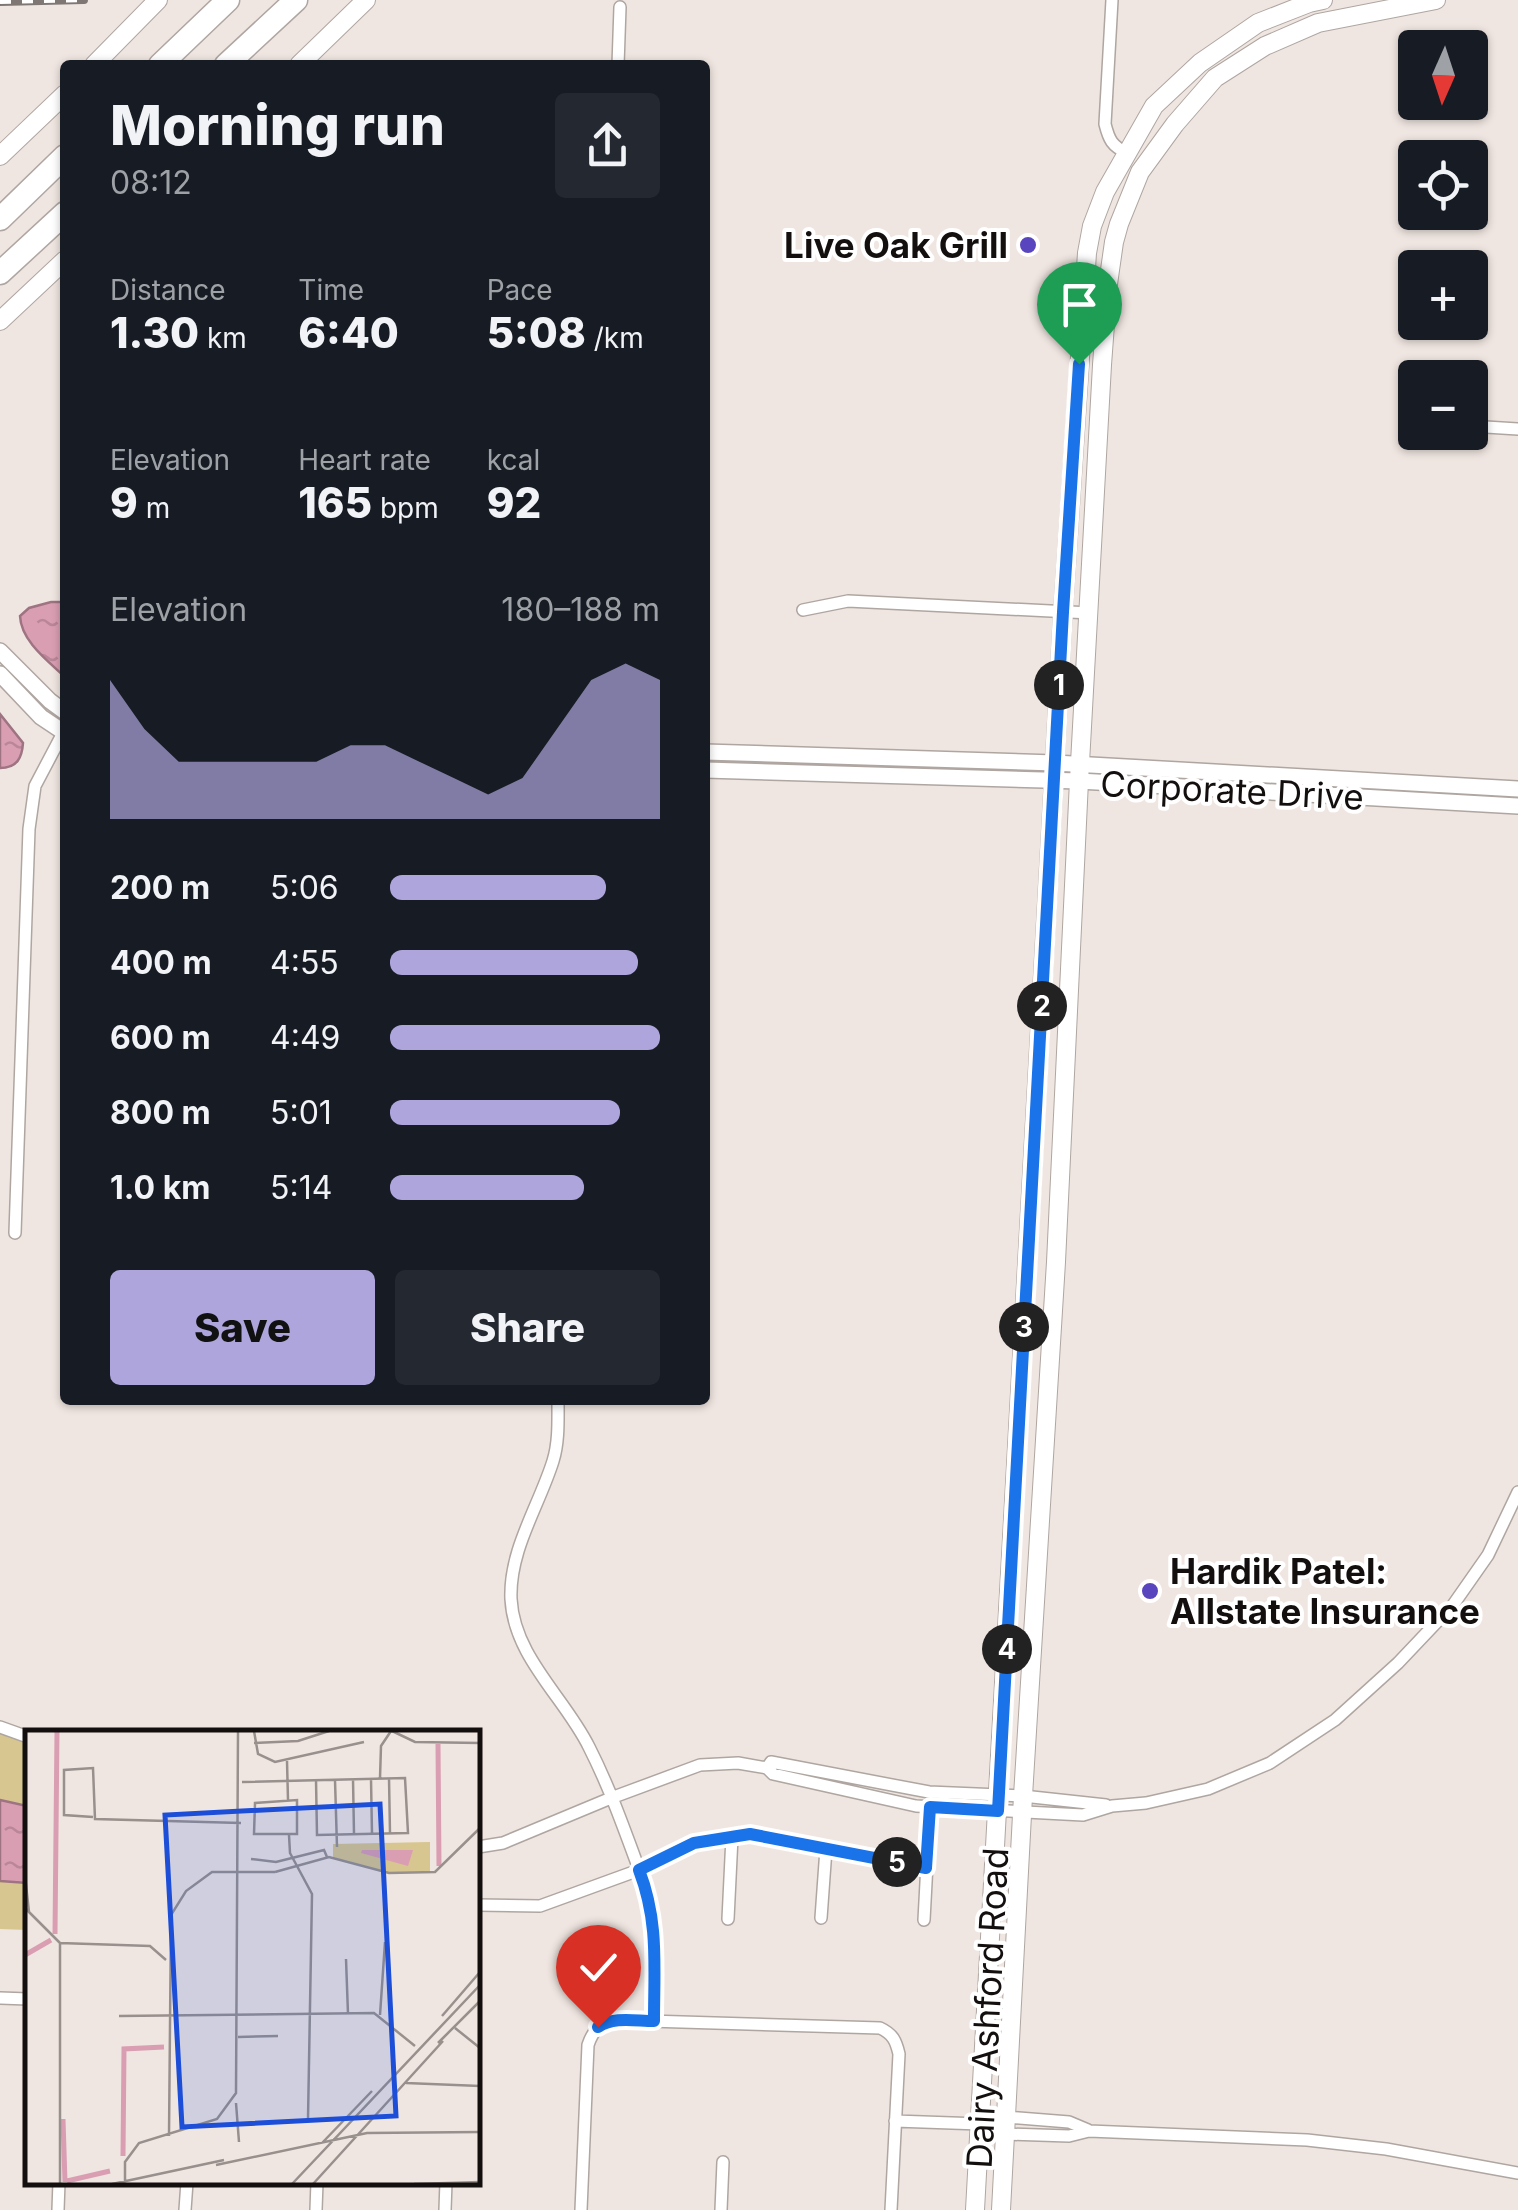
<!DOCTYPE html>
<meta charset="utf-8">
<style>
:root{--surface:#171b24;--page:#242831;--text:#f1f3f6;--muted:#9ea1a6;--accent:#ada5dc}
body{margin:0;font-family:Inter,sans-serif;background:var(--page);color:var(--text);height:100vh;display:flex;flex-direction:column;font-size:38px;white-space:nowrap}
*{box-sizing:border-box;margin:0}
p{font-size:32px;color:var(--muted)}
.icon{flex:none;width:55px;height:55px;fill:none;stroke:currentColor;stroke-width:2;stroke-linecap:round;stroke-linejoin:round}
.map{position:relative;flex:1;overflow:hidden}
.sheet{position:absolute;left:60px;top:60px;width:650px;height:1345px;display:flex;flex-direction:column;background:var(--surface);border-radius:10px;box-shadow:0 2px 8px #0004}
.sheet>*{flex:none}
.needle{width:65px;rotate:183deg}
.buttons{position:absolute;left:1398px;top:30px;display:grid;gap:20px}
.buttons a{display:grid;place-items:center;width:90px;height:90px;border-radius:10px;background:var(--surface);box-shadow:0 2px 8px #0004;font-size:50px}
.pin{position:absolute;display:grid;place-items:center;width:85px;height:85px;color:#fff;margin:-102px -42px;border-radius:50% 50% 50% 0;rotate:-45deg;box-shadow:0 0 10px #0007}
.pin .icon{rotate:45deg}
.km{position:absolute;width:50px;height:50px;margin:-25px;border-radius:50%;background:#222;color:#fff;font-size:28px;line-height:50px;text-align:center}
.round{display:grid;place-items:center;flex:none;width:105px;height:105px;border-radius:10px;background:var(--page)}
.headline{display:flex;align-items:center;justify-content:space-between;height:170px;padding:0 50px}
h1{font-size:55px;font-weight:800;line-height:75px}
.figures{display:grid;grid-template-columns:repeat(3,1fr);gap:15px;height:170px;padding:10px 50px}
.figures div{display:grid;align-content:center}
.figures b{font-size:42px;font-weight:800}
.figures small{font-size:28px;font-weight:400}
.figures p{font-size:28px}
.chart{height:280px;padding:20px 50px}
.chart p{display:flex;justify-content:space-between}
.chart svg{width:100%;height:180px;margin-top:10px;fill:var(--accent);opacity:.7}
.button{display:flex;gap:20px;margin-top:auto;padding:20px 50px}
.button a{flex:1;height:115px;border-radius:10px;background:var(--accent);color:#111;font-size:40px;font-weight:800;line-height:115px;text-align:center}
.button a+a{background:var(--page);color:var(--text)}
ul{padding:0 50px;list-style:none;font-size:32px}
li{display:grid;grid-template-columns:160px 120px 1fr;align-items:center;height:75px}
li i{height:25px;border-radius:12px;background:var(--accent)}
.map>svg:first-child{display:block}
.green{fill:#d7c68f}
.water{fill:url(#water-ripples);stroke:#9e7382;stroke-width:2.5}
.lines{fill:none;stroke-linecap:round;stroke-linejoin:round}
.minor-casing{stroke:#afa6a1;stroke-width:14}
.tertiary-casing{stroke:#afa6a1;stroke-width:18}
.secondary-casing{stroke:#afa6a1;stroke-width:20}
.motorway-casing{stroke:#afa6a1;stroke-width:25}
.minor{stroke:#fff;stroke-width:11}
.tertiary{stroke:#fff;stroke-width:15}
.secondary{stroke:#fff;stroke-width:18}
.motorway{stroke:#fff;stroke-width:22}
.rail-casing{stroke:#7e7774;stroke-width:8}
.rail{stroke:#fff;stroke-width:4;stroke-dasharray:11;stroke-linecap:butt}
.route-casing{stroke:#fff;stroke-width:20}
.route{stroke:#1a73e8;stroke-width:12}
.poi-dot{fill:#5945bd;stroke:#fff;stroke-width:4}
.labels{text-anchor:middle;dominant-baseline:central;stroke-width:8;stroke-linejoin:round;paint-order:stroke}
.poi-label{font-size:35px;font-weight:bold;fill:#130f0e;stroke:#fff;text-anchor:end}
.street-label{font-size:35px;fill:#130f0e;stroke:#fff}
.inset-river{fill:none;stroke:#da9eb3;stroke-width:5}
.inset-road{fill:none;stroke:#98908d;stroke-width:2.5}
.view{fill:#1d4ed8;fill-opacity:0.15;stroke:#1d4ed8;stroke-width:5}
.inset-edge{fill:none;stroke:#130f0e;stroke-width:5}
</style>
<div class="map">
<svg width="1518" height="2210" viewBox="0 0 1518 2210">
<defs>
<pattern id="water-ripples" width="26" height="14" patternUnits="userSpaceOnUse" patternTransform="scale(2.5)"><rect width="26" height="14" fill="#da9eb3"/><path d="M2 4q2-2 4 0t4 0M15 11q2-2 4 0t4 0" fill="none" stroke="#ba8799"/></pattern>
</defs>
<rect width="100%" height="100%" fill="#f0e6e1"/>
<path class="green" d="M0,1728L28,1737L27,1930L0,1929Z"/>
<path class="water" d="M51,602H65V677C48,661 21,641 20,616L29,608Z
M0,714L23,743C22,758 17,768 0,768Z
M0,1800L27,1806V1883L0,1881Z"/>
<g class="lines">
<g class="minor-casing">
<path id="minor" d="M1112,0L1105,124C1109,140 1112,146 1127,153
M618,65L620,7
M1470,426L1518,429
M1421,432C1429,443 1441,443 1449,432
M803,610L848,601L1090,613
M15,1233L29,829L35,786L65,729
M558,1400C558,1420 559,1442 553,1461C539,1506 509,1550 511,1599C514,1657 565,1698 589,1747C613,1794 630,1846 649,1896L653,1918L654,2021
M0,1727L28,1737
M767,1768L771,1762L929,1792L1023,1796L1106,1805
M478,1847L503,1843L611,1798L700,1765L738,1763L767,1768L773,1774L916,1806L1083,1815L1112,1806L1146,1803L1208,1789L1270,1763L1335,1720L1398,1663L1453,1605L1488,1555L1518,1492
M478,1905L540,1906L639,1870L694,1843L750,1834L926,1868
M821,1918L826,1849
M728,1919L732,1837
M924,1920L930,1807
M0,1998L28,1999
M895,2121L980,2124L1006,2117L1069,2122L1088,2130
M980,2124L1005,2134L1069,2136L1089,2131L1307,2140L1386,2149L1518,2173
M58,2210L59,2182
M185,2210L187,2182
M316,2210L317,2182
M445,2210L446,2182
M581,2210L588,2045C593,2030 600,2023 616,2020L880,2028C893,2034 896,2041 899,2054L891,2210
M721,2210L723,2162"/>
</g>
<g class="tertiary-casing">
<path id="tertiary" d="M0,651L50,701L65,712
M0,674L41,717L65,733
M705,752L1055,763L1518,789
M705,770L1079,781L1518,806"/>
</g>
<g class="secondary-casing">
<path id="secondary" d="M94,65L158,0
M299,65L366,0
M0,156L65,94
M0,321L65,260
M975,2210L1063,611L1087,253L1092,226L1105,192L1154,106L1200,63L1258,23L1309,3L1323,0
M1001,2210L1023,1796L1056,1262L1079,781L1102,365L1108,284L1114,242L1119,224L1140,172L1175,124L1215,78L1265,46L1318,23L1436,0"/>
</g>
<g class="motorway-casing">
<path id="motorway" d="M160,65L228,0
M226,65L296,0
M0,219L65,156
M0,273L65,213"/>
</g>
<use href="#minor" class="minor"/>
<use href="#tertiary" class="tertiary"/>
<use href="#secondary" class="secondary"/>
<use href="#motorway" class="motorway"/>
<g class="rail-casing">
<path id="rail" d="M0,2L84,0"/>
</g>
<use href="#rail" class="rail"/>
</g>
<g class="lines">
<g class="route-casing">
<path id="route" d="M598,2027C614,2016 635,2021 654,2021C654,1966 659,1922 639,1870L694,1843L750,1834L926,1868L930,1807L998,1811L1063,612L1079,364"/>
</g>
<use href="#route" class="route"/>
</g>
<g class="poi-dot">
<circle cx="1028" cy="245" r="10"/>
<circle cx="1150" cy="1591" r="10"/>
</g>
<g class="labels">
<g class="poi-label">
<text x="1008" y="245">Live Oak Grill</text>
<text x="1170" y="1571" text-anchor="start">Hardik Patel:<tspan x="1170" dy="40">Allstate Insurance</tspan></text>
</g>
<g class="street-label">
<text transform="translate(1232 790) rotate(3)">Corporate Drive</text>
<text transform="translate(987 2008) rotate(-87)">Dairy Ashford Road</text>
</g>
</g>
<g transform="translate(25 1730)">
<rect width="455" height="455" fill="#f0e6e1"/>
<path d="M405,112V143H364L308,128V114Z" fill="#d7c68f"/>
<path d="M388,120L383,136L336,123L337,120Z" fill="#da9eb3"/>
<path class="inset-river" d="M413,14L414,136M30,204L32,1M0,225L26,210M38,389L40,452M98,426L99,319L139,317M42,451L85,441"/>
<path class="inset-road" d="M229,1L233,24L250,32L339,12M367,1L390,12L455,13M229,13L273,11L304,1M262,31L263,70M355,48L356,16L366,1M364,48L365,103M328,49L329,104M346,49L347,104M310,50L312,117M217,52L380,48L383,103L292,105L291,50M272,70V104H229L230,73ZM68,87L39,85V40L68,38L70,89L216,93M264,105L265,123L287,164L283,389M226,129L251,132L299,120L302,127M250,142L304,127L364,143L410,142L455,98M0,146L4,182M0,178L35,213M455,192V224M35,213V454M35,213L125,216L141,230M321,229L323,284M355,285L360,212M94,286L349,283L390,316M417,286L455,242M430,298L455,318M213,307L253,306M413,313L455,271M381,353L455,356M211,373L214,412M144,406L146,185L161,161L187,142H250M297,413L347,361M191,435L342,403L455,402M87,454L199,430M100,454V432L114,413L192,389L211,363L213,1M267,454L455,255M288,454L418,311M389,454L455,452"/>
<path class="view" d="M355,74L371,386L157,397L140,85Z"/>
<rect width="455" height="455" class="inset-edge"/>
</g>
</svg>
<div class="buttons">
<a><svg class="needle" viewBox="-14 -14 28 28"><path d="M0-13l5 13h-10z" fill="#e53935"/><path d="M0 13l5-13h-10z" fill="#9ea1a6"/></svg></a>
<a><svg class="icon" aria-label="locate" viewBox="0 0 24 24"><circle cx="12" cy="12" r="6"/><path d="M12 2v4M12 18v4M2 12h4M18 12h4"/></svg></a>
<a>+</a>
<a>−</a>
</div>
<div class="pin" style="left:1079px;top:364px;background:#1e9e55"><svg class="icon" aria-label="arrive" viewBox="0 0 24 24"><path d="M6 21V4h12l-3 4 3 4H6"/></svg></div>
<div class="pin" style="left:598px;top:2027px;background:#d93025"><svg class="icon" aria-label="check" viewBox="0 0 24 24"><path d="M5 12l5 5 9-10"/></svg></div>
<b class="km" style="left:1059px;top:685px">1</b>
<b class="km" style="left:1042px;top:1006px">2</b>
<b class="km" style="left:1024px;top:1327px">3</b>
<b class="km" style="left:1007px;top:1649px">4</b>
<b class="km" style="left:897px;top:1862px">5</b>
<section class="sheet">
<div class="headline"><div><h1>Morning run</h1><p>08:12</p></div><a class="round"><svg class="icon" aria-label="share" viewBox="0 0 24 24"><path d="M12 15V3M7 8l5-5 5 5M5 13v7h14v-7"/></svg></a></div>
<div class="figures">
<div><p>Distance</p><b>1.30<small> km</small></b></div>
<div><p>Time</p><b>6:40</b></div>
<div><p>Pace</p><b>5:08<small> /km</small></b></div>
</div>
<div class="figures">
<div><p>Elevation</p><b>9<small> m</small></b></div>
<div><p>Heart rate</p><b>165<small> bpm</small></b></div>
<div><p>kcal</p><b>92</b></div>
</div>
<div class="chart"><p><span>Elevation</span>180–188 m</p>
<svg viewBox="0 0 160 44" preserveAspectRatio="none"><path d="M0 44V10L10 22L20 30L30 30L40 30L50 30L60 30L70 26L80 26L90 30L100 34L110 38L120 34L130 22L140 10L150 6L160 10V44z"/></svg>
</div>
<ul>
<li><b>200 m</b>5:06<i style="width:80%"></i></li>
<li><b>400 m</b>4:55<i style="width:92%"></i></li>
<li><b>600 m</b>4:49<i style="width:100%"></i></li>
<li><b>800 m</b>5:01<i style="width:85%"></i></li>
<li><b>1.0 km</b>5:14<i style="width:72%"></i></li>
</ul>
<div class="button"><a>Save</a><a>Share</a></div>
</section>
</div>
